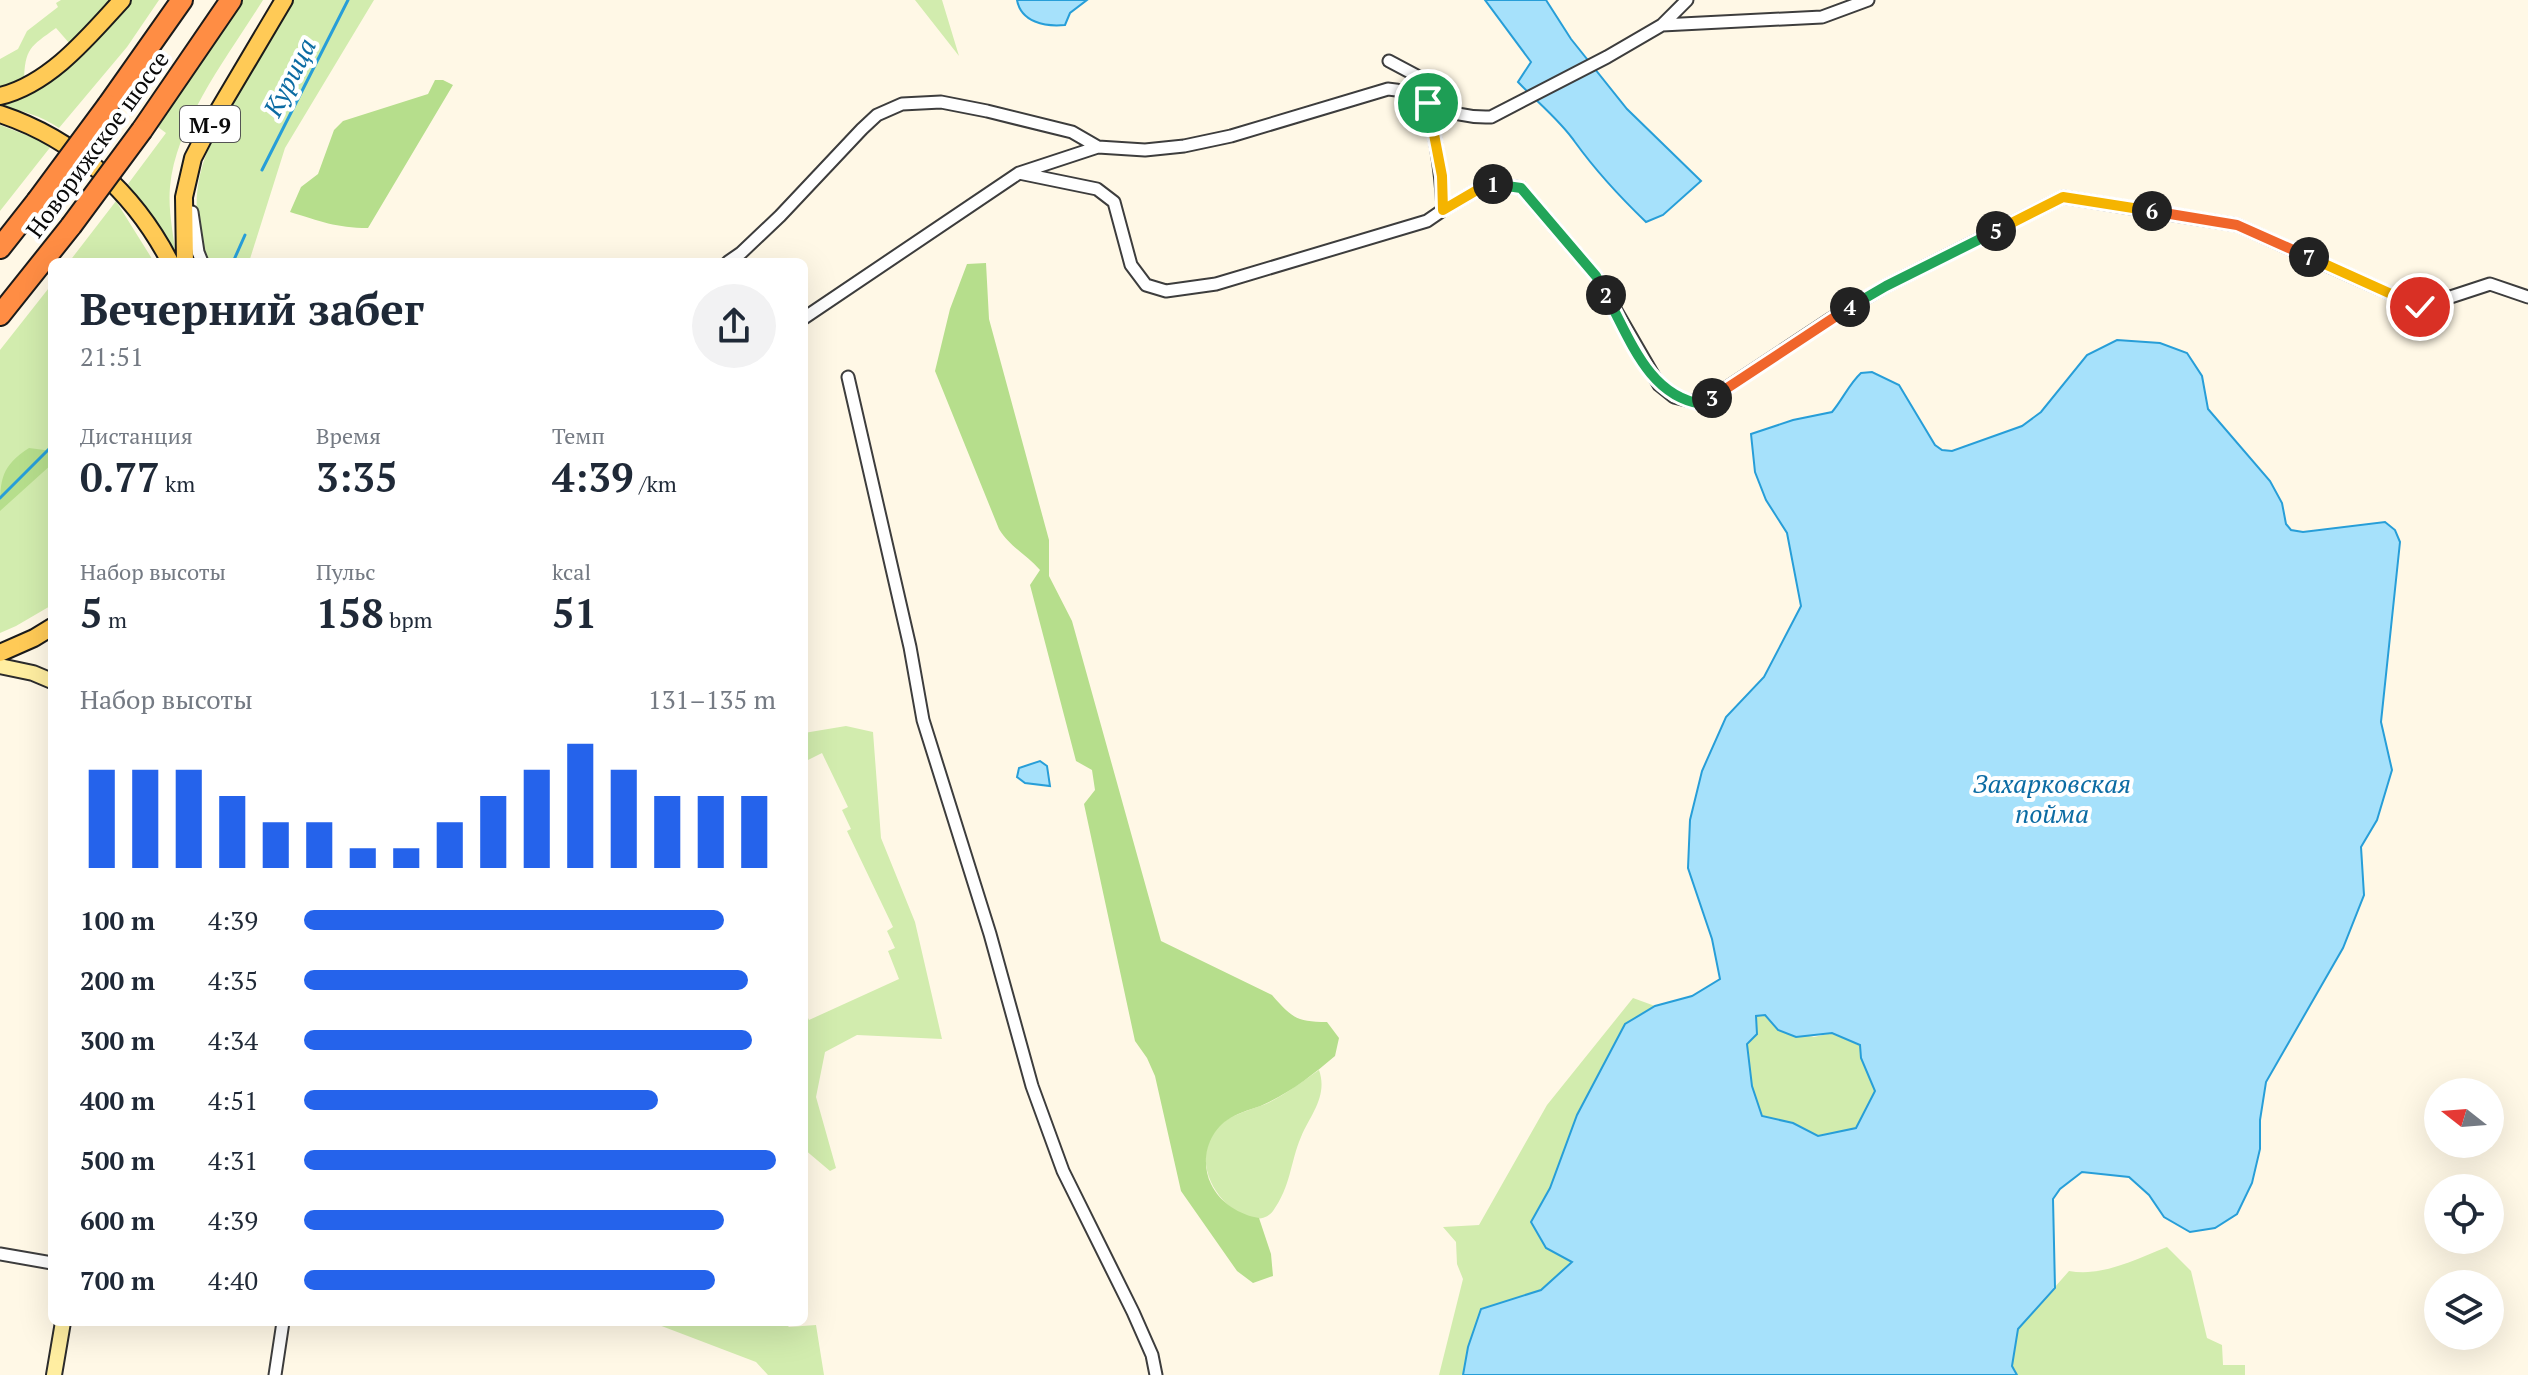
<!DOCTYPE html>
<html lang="ru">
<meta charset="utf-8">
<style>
:root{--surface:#fff;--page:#f2f2f3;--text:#1f2937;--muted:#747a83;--accent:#2563eb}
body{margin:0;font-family:"PT Serif",serif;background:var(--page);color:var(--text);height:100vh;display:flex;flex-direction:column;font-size:30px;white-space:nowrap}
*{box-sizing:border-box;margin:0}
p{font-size:26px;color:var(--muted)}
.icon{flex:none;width:44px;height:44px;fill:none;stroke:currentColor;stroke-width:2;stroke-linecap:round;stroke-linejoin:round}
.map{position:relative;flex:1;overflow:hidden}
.sheet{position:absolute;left:48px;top:258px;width:760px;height:1068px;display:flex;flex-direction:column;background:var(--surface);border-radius:12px;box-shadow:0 8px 32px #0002}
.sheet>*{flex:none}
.needle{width:52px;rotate:287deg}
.buttons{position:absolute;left:2424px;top:1078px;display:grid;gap:16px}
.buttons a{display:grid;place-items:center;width:80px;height:80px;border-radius:50%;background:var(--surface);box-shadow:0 8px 32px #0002;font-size:40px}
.pin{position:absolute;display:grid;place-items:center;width:68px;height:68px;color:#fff;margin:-34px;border:4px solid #fff;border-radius:50%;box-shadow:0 2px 8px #0007}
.km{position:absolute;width:40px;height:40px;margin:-20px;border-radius:50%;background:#222;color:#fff;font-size:22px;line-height:40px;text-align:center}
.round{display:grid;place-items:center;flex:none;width:84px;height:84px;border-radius:42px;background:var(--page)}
.headline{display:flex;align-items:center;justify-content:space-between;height:136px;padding:0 32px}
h1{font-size:44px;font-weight:800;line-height:60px}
.metrics{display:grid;grid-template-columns:repeat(3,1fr);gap:12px;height:136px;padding:8px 32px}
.metrics div{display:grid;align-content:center}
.metrics b{font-size:40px;font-weight:800}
.metrics small{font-size:22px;font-weight:400}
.metrics p{font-size:22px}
.chart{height:224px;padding:16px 32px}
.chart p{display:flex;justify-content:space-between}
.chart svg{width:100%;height:144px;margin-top:8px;stroke:var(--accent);stroke-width:6}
ul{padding:0 32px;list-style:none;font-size:26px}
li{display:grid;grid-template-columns:128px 96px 1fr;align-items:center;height:60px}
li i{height:20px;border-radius:10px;background:var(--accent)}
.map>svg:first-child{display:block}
.green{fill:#d2ecae}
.forest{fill:#b6de8c}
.water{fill:#a6e1fb;stroke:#279ed8;stroke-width:2;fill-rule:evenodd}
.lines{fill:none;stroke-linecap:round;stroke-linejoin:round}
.stream{stroke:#279ed8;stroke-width:3}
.street-casing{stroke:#3d3d3d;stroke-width:15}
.secondary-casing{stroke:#2c2c2c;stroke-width:18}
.primary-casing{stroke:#1b1b1b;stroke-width:20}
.highway-casing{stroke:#1b1b1b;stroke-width:24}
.street{stroke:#fff;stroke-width:11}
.secondary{stroke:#ffeea1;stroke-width:14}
.primary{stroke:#ffca56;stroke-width:16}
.highway{stroke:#ff8d44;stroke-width:20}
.highway-bridge-casing{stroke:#1b1b1b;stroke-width:24;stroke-linecap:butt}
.highway-bridge{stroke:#ff8d44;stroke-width:20}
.split-1-casing{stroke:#fff;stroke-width:16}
.split-2-casing{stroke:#fff;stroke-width:16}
.split-3-casing{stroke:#fff;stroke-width:16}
.split-4-casing{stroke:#fff;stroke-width:16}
.split-5-casing{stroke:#fff;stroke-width:16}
.split-6-casing{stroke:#fff;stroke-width:16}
.split-7-casing{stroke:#fff;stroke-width:16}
.split-8-casing{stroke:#fff;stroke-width:16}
.split-1{stroke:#f5b400;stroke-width:10}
.split-2{stroke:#22a559;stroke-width:10}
.split-3{stroke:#22a559;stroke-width:10}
.split-4{stroke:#f0652b;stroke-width:10}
.split-5{stroke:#22a559;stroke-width:10}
.split-6{stroke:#f5b400;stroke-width:10}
.split-7{stroke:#f0652b;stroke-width:10}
.split-8{stroke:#f5b400;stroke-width:10}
.labels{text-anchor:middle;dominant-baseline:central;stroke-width:8;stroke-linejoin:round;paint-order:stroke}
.shield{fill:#fff;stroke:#545454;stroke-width:2}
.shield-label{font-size:22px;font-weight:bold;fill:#0a0a0a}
.street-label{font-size:24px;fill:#0a0a0a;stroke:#fff}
.water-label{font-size:26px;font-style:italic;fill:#0b6ba3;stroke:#fff}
</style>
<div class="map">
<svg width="2528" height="1375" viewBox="0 0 2528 1375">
<rect width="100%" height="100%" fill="#fff8e6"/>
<path class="green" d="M61,0H113L70,44L56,28C30,47 25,48 24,81L0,90V59L18,49L27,31L58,7L56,3Z
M130,0H159L127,47L59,128C41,116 22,110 0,107L40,87Z
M241,0H263C229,55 176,122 170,187C168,210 173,233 176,255L128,184L166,133L158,127Z
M291,0H374L285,148L249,262H208C180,190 208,142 244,81C259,54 275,27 291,0Z
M915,0H942L959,56Z
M0,125L52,145L0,211Z
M116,201L154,262H69Z
M52,284V605L16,626L0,633V350Z
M846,726L873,732L881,838L915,922L942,1039L857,1035L825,1052L816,1097L836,1168L830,1171L804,1149V1010L809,1020L899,979L888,951L895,948L887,931L893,927L847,831L851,829L842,810L848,807L822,753L804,762V733Z
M1633,998L1655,1006L1625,1024L1577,1115L1550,1188L1531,1222L1572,1262L1541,1290L1481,1310L1468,1347L1463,1375H1439L1463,1279L1457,1264L1456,1242L1443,1227L1479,1225L1547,1105Z
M1765,1015L1778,1030L1814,1037L1832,1033L1860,1045L1861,1058L1876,1091L1856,1128L1818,1136L1793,1123L1762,1116L1752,1086L1747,1044L1757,1034L1756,1016Z
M1319,1070C1328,1096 1311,1114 1301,1137C1290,1163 1291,1186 1273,1211C1250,1240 1181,1178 1215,1131C1227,1114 1250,1111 1268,1103C1286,1094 1303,1081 1319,1070Z
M2167,1247L2191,1271L2207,1338L2222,1345L2223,1365H2245V1375H2017L2012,1366L2018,1329L2069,1271C2103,1277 2136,1259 2167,1247Z
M651,1322H784L789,1327L816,1325L824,1375H768L756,1362Z"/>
<path class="forest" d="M435,80H443L453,85L368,228C336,228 320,221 290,212L301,187L318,174L334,130L343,121L428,94Z
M986,263L989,319L1049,540V576L1072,621L1161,941L1272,995C1292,1018 1297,1022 1327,1022L1339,1038L1335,1056C1315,1073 1292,1091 1269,1102C1258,1108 1245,1110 1234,1116C1209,1128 1199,1159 1211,1184C1220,1203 1240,1215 1259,1218L1271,1254L1273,1276L1253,1283L1237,1271L1181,1191L1155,1076L1147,1058L1135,1041L1084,804L1095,790L1092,770L1076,761L1030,585L1040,570C1026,554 1010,547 999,529L935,371L950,309L967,264Z
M29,448L52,451V464L0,511C0,480 1,466 29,448Z"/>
<path class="water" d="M1017,0H1087L1070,13L1065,25C1045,27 1021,22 1017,0Z
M1485,0H1546L1571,39L1627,109L1701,181L1663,215L1646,222C1620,197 1596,171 1575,142C1560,120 1536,101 1518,82L1531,62Z
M2117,340L2160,343L2187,353L2202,376L2208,409L2270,481L2282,503L2286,524L2291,530L2303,532L2385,522L2395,530L2400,542L2381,722L2392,770L2377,820L2361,847L2364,895L2343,948L2266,1082L2260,1120V1149L2252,1183L2237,1214L2215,1228L2190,1232L2164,1217L2149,1195L2129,1177L2082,1172L2060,1189L2053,1199L2055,1288L2018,1329L2012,1366L2017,1375H1463L1468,1347L1481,1309L1541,1290L1572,1262L1546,1248L1531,1222L1550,1188L1577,1115L1625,1024L1655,1006L1692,996L1720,979L1712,939L1688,868L1690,820L1702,771L1726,717L1764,677L1801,606L1787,533L1766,500L1755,472L1751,434L1793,420L1832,412C1843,399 1849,384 1861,373L1872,372L1899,385L1935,445L1942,450L1952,451L2022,426L2041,412L2087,355ZM1765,1015L1778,1030L1796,1037L1832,1033L1860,1045L1861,1058L1875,1091L1856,1128L1818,1136L1793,1123L1762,1116L1752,1086L1747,1044L1757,1034L1756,1016Z
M1040,761L1047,766L1050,786L1025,783L1017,777L1019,768Z"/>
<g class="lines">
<path class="stream" d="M262,170L348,0
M233,262L245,235
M0,498L52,446"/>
<g class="street-casing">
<path id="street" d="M1662,25L1822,17L1868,0
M1019,173L1098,147
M1443,210L1489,183L1521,188L1596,276L1659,385L1674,397L1702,404L1829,320L1886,286L2063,197L2237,225L2420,307L2490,284L2528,297
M192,212L198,252L202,262
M728,262L741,253L780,216L862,129L877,115L902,104L941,102L987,111L1072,132L1098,147L1145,150L1184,146L1231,136L1388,89C1405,90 1415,97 1430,104C1451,113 1469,118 1491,117L1607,57L1662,25L1687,0
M804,318L1019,173L1097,189L1114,202L1131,265L1146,285L1166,291L1216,284L1427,221L1443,210C1441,165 1433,121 1421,78L1389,61
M848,377L910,647L923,720L990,934L1032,1086L1063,1171L1133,1312L1152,1355L1156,1375
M0,1254L52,1263
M275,1375L283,1322"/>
</g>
<g class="secondary-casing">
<path id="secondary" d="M0,666L33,673L52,681
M54,1375L63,1322"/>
</g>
<g class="primary-casing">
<path id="primary" d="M0,96C50,84 89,36 122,0
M0,114C75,139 134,192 170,262
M185,262L184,197L193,158L211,123L284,0
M0,653L34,638L52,627"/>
</g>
<g class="highway-casing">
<path id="highway" d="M108,105L182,0
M142,130L231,0
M0,248L37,201
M0,315L71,226"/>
</g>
<use href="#street" class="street"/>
<use href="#secondary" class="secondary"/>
<use href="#primary" class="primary"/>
<use href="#highway" class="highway"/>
<g class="highway-bridge-casing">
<path id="highway-bridge" d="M37,201L108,105
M71,226L142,130"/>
</g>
<use href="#highway-bridge" class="highway-bridge"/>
</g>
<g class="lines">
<g class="split-1-casing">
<path id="split-1" d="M1428,103L1442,176L1443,210L1489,183L1493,184"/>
</g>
<g class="split-2-casing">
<path id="split-2" d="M1493,184L1521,188L1596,276L1606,295"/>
</g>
<g class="split-3-casing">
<path id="split-3" d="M1606,295C1630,338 1648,396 1702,404L1712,398"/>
</g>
<g class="split-4-casing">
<path id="split-4" d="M1712,398L1850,307"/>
</g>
<g class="split-5-casing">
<path id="split-5" d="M1850,307L1886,286L1996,231"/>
</g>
<g class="split-6-casing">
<path id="split-6" d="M1996,231L2063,197L2152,211"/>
</g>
<g class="split-7-casing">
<path id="split-7" d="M2152,211L2237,225L2309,257"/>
</g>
<g class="split-8-casing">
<path id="split-8" d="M2309,257L2420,307"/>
</g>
<use href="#split-1" class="split-1"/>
<use href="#split-2" class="split-2"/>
<use href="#split-3" class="split-3"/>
<use href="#split-4" class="split-4"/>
<use href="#split-5" class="split-5"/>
<use href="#split-6" class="split-6"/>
<use href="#split-7" class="split-7"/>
<use href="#split-8" class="split-8"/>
</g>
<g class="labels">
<rect class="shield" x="180" y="106" width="60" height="36" rx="6"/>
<g class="shield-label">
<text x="210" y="124">М-9</text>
</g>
<g class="street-label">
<text transform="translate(97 144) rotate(-54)">Новорижское шоссе</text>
</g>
<g class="water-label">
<text transform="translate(289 77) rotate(-63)">Курица</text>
<text x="2052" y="783">Захарковская<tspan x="2052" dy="30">пойма</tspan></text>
</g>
</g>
</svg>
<div class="buttons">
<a><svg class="needle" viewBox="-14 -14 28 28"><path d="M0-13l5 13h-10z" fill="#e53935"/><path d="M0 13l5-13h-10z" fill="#747a83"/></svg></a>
<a><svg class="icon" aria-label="locate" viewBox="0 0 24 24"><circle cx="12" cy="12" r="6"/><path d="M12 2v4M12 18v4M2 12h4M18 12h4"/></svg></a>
<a><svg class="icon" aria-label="layers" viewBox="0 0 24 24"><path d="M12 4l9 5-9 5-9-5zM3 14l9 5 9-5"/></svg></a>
</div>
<div class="pin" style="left:1428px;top:103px;background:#1e9e55"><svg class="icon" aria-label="arrive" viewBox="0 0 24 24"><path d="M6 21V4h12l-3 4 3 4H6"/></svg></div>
<div class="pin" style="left:2420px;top:307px;background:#d93025"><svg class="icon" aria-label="check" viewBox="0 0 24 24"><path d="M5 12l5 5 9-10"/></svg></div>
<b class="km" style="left:1493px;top:184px">1</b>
<b class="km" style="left:1606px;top:295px">2</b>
<b class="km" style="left:1712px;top:398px">3</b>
<b class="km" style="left:1850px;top:307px">4</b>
<b class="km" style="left:1996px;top:231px">5</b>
<b class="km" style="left:2152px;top:211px">6</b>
<b class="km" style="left:2309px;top:257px">7</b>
<section class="sheet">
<div class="headline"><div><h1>Вечерний забег</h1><p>21:51</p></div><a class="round"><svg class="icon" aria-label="share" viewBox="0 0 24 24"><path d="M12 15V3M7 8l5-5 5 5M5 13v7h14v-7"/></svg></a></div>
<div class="metrics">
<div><p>Дистанция</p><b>0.77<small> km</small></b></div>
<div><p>Время</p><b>3:35</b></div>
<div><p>Темп</p><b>4:39<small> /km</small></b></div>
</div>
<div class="metrics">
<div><p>Набор высоты</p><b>5<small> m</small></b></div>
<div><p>Пульс</p><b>158<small> bpm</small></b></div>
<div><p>kcal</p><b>51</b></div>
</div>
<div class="chart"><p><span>Набор высоты</span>131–135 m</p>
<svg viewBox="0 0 160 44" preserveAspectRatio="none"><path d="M5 44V14M15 44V14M25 44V14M35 44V22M45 44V30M55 44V30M65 44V38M75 44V38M85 44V30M95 44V22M105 44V14M115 44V6M125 44V14M135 44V22M145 44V22M155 44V22"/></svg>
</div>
<ul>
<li><b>100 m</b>4:39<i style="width:89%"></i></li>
<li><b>200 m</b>4:35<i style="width:94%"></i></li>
<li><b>300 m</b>4:34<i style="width:95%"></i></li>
<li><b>400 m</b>4:51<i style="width:75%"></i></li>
<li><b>500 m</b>4:31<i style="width:100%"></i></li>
<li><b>600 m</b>4:39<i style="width:89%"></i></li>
<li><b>700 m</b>4:40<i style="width:87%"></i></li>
</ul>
</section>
</div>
